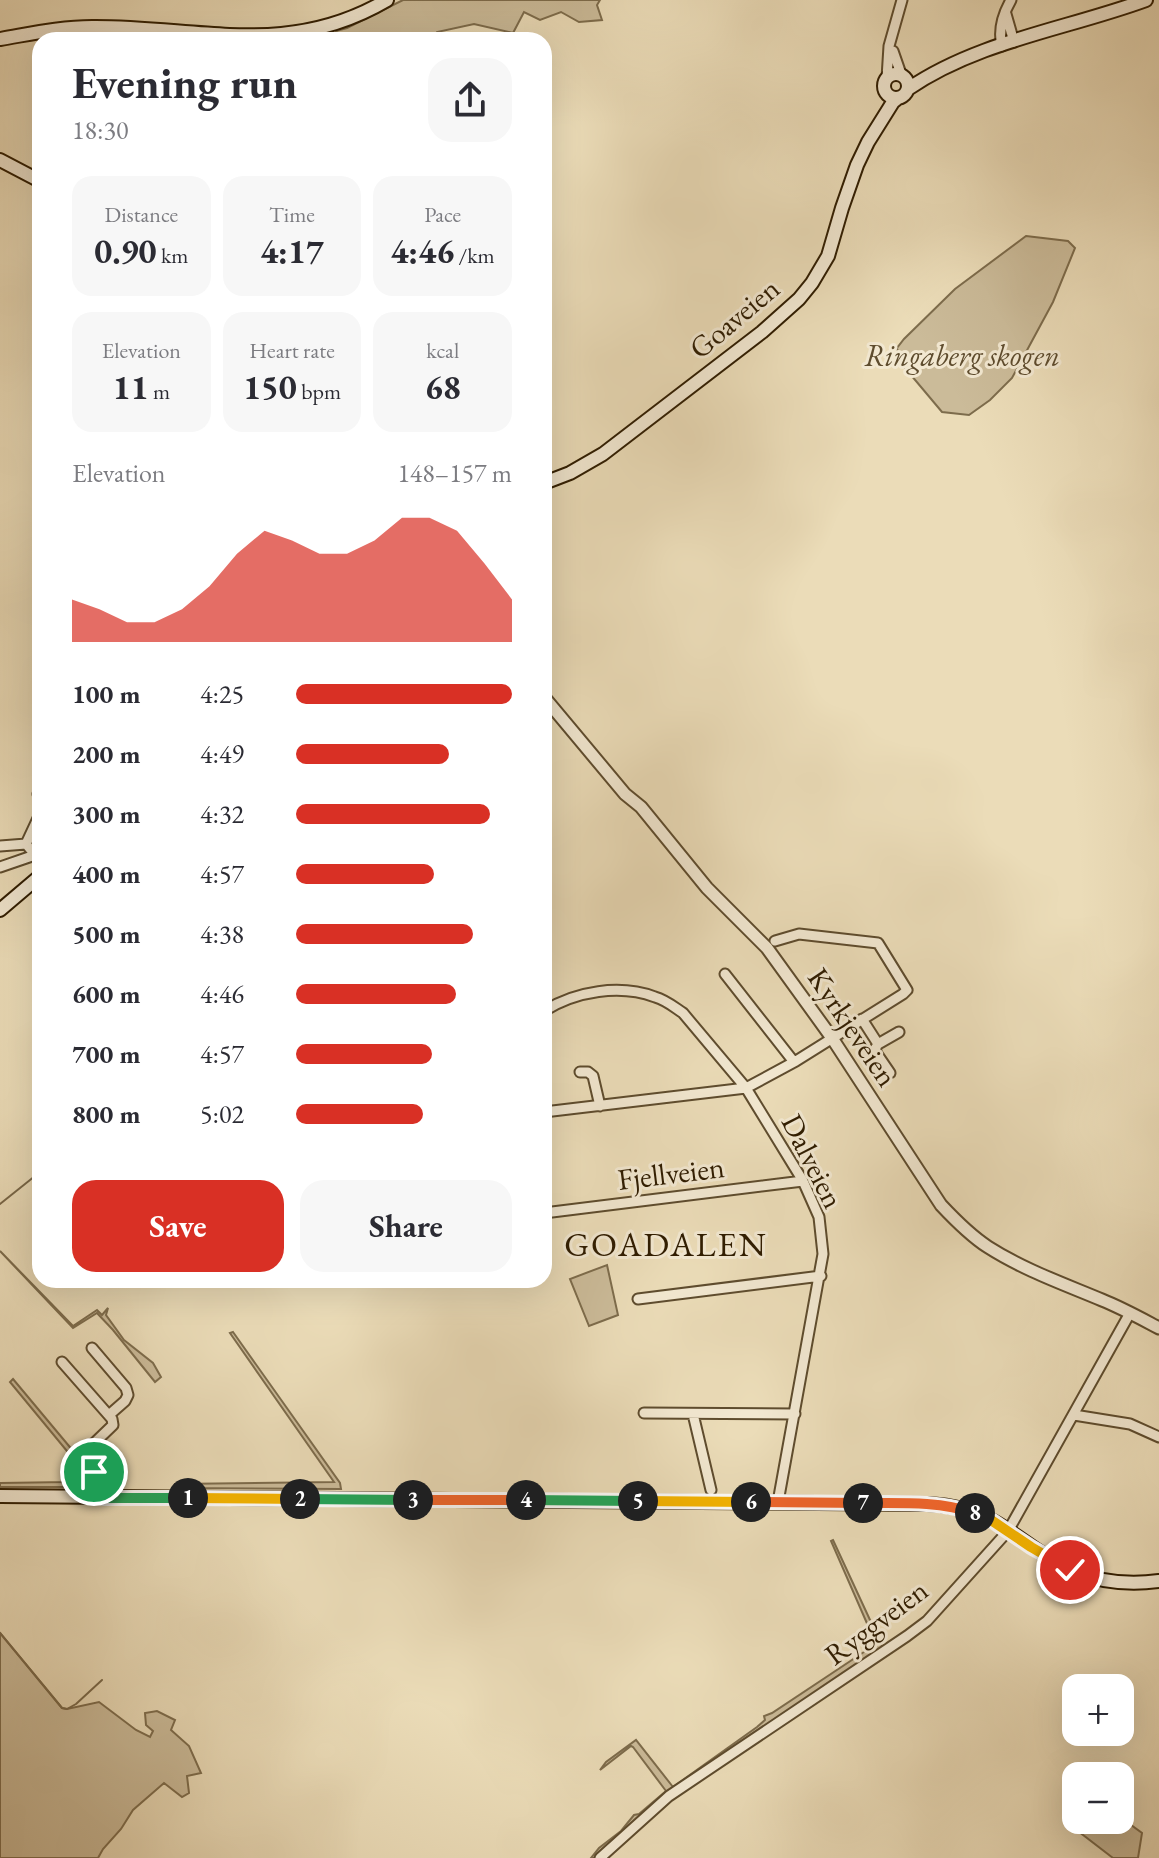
<!DOCTYPE html>
<meta charset="utf-8">
<style>
:root{--surface:#fff;--page:#f7f7f7;--text:#2b2b33;--muted:#7c7c81;--accent:#d93025}
body{margin:0;font-family:"EB Garamond",serif;background:var(--page);color:var(--text);height:100vh;display:flex;flex-direction:column;font-size:30px;white-space:nowrap}
*{box-sizing:border-box;margin:0}
p{font-size:26px;color:var(--muted)}
.icon{flex:none;width:44px;height:44px;fill:none;stroke:currentColor;stroke-width:2;stroke-linecap:round;stroke-linejoin:round}
.map{position:relative;flex:1;overflow:hidden}
.panel{position:absolute;left:32px;top:32px;width:520px;height:1256px;display:flex;flex-direction:column;background:var(--surface);border-radius:24px;box-shadow:0 8px 32px #0002}
.panel>*{flex:none}
.controls{position:absolute;left:1062px;top:1674px;display:grid;gap:16px}
.controls a{display:grid;place-items:center;width:72px;height:72px;border-radius:16px;background:var(--surface);box-shadow:0 8px 32px #0002;font-size:40px}
.pin{position:absolute;display:grid;place-items:center;width:68px;height:68px;color:#fff;margin:-34px;border:4px solid #fff;border-radius:50%;box-shadow:0 2px 8px #0007}
.km{position:absolute;width:40px;height:40px;margin:-20px;border-radius:50%;background:#222;color:#fff;font-size:22px;line-height:40px;text-align:center}
.round{display:grid;place-items:center;flex:none;width:84px;height:84px;border-radius:24px;background:var(--page)}
.summary{display:flex;align-items:center;justify-content:space-between;height:136px;padding:0 40px}
h1{font-size:44px;font-weight:700;line-height:60px}
.figures{display:grid;grid-template-columns:repeat(3,1fr);gap:12px;height:136px;padding:8px 40px}
.figures div{display:grid;align-content:center;border-radius:20px;background:var(--page);text-align:center}
.figures b{font-size:34px;font-weight:700}
.figures small{font-size:22px;font-weight:400}
.figures p{font-size:22px}
.chart{height:224px;padding:16px 40px}
.chart p{display:flex;justify-content:space-between}
.chart svg{width:100%;height:144px;margin-top:8px;fill:var(--accent);opacity:.7}
.primary-button{display:flex;gap:16px;margin-top:auto;padding:16px 40px}
.primary-button a{flex:1;height:92px;border-radius:24px;background:var(--accent);color:#fff;font-size:32px;font-weight:700;line-height:92px;text-align:center}
.primary-button a+a{background:var(--page);color:var(--text)}
ul{padding:0 40px;list-style:none;font-size:26px}
li{display:grid;grid-template-columns:128px 96px 1fr;align-items:center;height:60px}
li i{height:20px;border-radius:10px;background:var(--accent)}
.map>svg:first-child{display:block}
.green{fill:#cbbb99;stroke:#7d6c4c;stroke-width:2}
.lines{fill:none;stroke-linecap:round;stroke-linejoin:round}
.stream{stroke:#796849;stroke-width:2}
.minor-casing{stroke:#5e4c2e;stroke-width:13}
.tertiary-casing{stroke:#5e4c2e;stroke-width:15}
.secondary-casing{stroke:#2f1c00;stroke-width:16}
.minor{stroke:#f2e8d1;stroke-width:9}
.tertiary{stroke:#f2e8d1;stroke-width:11}
.secondary{stroke:#f2e8d1;stroke-width:12}
.split-1-casing{stroke:#fff;stroke-width:16}
.split-2-casing{stroke:#fff;stroke-width:16}
.split-3-casing{stroke:#fff;stroke-width:16}
.split-4-casing{stroke:#fff;stroke-width:16}
.split-5-casing{stroke:#fff;stroke-width:16}
.split-6-casing{stroke:#fff;stroke-width:16}
.split-7-casing{stroke:#fff;stroke-width:16}
.split-8-casing{stroke:#fff;stroke-width:16}
.split-9-casing{stroke:#fff;stroke-width:16}
.split-1{stroke:#22a559;stroke-width:10}
.split-2{stroke:#f5b400;stroke-width:10}
.split-3{stroke:#22a559;stroke-width:10}
.split-4{stroke:#f0652b;stroke-width:10}
.split-5{stroke:#22a559;stroke-width:10}
.split-6{stroke:#f5b400;stroke-width:10}
.split-7{stroke:#f0652b;stroke-width:10}
.split-8{stroke:#f0652b;stroke-width:10}
.split-9{stroke:#f5b400;stroke-width:10}
.labels{text-anchor:middle;dominant-baseline:central;stroke-width:6;stroke-linejoin:round;paint-order:stroke}
.street-label{font-size:30px;fill:#2f1c00;stroke:#f2e8d1}
.park-label{font-size:30px;font-style:italic;fill:#5e4c2e;stroke:#f2e8d1}
.quarter-label{font-size:34px;letter-spacing:2px;fill:#2f1c00;stroke:#f2e8d1}
</style>
<div class="map">
<svg width="1159" height="1858" viewBox="0 0 1159 1858">
<rect width="100%" height="100%" fill="#ebdcb8"/>
<filter id="stains"><feTurbulence type="fractalNoise" baseFrequency=".0025" numOctaves="4"/><feColorMatrix values="0 0 0 0 .2 0 0 0 0 .09 0 0 0 0 .02 0 0 0 .5 -.17"/></filter>
<radialGradient id="worn" r=".72"><stop offset=".6" stop-color="#630" stop-opacity="0"/><stop offset="1" stop-color="#630" stop-opacity=".3"/></radialGradient>
<path class="green" d="M403,0H600L597,5L602,20L579,22L561,12L540,20L524,12L513,33L474,24L437,32L435,40H341L336,31L347,28Z
M1026,236L1068,241L1075,248L1053,302L1012,378L990,400L969,415L942,412L900,362L897,348L904,339L955,289Z
M0,1251L73,1326L97,1310L102,1315L108,1308L106,1315L124,1340L153,1363L161,1377L155,1382L113,1330L97,1313L73,1328Z
M607,1265L618,1315L589,1326L570,1279Z
M233,1332L340,1483L341,1489L175,1488V1484L334,1482L230,1333Z
M13,1379L89,1470L82,1484L93,1485L97,1487H0V1483L68,1482L78,1477L81,1468L10,1382Z
M833,1540L883,1648L668,1794L596,1858H591L599,1848L621,1831L634,1815L639,1814L666,1791L633,1747L631,1746L600,1770L606,1762L636,1740L673,1787L757,1727L765,1720L764,1716L772,1713L876,1644L831,1541Z
M0,1633L62,1708L67,1709L99,1702L136,1730L150,1737L153,1731L146,1725L145,1713L157,1711L175,1720L171,1730L189,1746L201,1773L187,1776L189,1793L182,1797L164,1783L133,1810L121,1829L103,1849L98,1858H0Z
M1076,1807V1820H1120V1817L1142,1833L1138,1858H1113L1065,1821Z"/>
<g class="lines">
<path class="stream" d="M0,1204L40,1172
M0,1633L62,1708L67,1709L76,1704L102,1680"/>
<g class="minor-casing">
<path id="minor" d="M1006,14L1014,42
M1002,46C998,30 1003,14 1011,0
M893,51L901,74
M887,78L889,46L902,0
M38,794L40,798
M26,844L40,814
M0,846L26,844L35,855
M0,867L35,855L40,859
M725,974L794,1062
M544,1011C576,991 620,984 655,997C666,1000 674,1007 683,1013L746,1088L803,1181L819,1217L823,1254L778,1502
M862,1019L878,1044L875,1049L877,1054L890,1073
M878,1044L899,1032
M580,1072H588L593,1076L600,1106
M544,1112L746,1088L796,1061L903,994L907,990L878,943L799,934L775,941
M544,1213L803,1181
M638,1299L821,1276
M92,1348L126,1388L128,1395L125,1401L109,1415
M62,1362L112,1419L113,1425L86,1451L84,1456L102,1489L103,1498
M644,1413L795,1414
M693,1414L711,1490
M1074,1415L1130,1424L1159,1437
M600,1858L669,1796L907,1636L927,1621L1008,1531L1130,1313"/>
</g>
<g class="tertiary-casing">
<path id="tertiary" d="M544,697L625,794L641,807L707,888L767,948L832,1038L941,1205C956,1221 971,1236 988,1247C1024,1270 1064,1284 1102,1300C1122,1308 1140,1318 1159,1328"/>
</g>
<g class="secondary-casing">
<path id="secondary" d="M0,39C30,34 61,27 92,27C198,26 287,59 387,0
M884 86a12 12 0 1 1 24 0a12 12 0 1 1-24 0Z
M908,89C978,41 1067,29 1146,0
M0,160L40,181
M544,483L570,473L603,454L762,332L799,299L812,283L828,256L842,208L857,165L868,142L893,102L898,98
M0,910L40,876
M0,1496L927,1504C950,1505 972,1509 993,1521C1020,1536 1043,1558 1073,1571C1100,1582 1130,1585 1159,1581"/>
</g>
<use href="#minor" class="minor"/>
<use href="#tertiary" class="tertiary"/>
<use href="#secondary" class="secondary"/>
</g>
<g class="lines">
<g class="split-1-casing">
<path id="split-1" d="M94,1472L102,1489L103,1498H188"/>
</g>
<g class="split-2-casing">
<path id="split-2" d="M188,1498L300,1499"/>
</g>
<g class="split-3-casing">
<path id="split-3" d="M300,1499L413,1500"/>
</g>
<g class="split-4-casing">
<path id="split-4" d="M413,1500H526"/>
</g>
<g class="split-5-casing">
<path id="split-5" d="M526,1500L638,1501"/>
</g>
<g class="split-6-casing">
<path id="split-6" d="M638,1501L751,1502"/>
</g>
<g class="split-7-casing">
<path id="split-7" d="M751,1502L863,1503"/>
</g>
<g class="split-8-casing">
<path id="split-8" d="M863,1503C901,1503 939,1501 975,1513"/>
</g>
<g class="split-9-casing">
<path id="split-9" d="M975,1513L991,1520L1031,1547L1070,1570"/>
</g>
<use href="#split-1" class="split-1"/>
<use href="#split-2" class="split-2"/>
<use href="#split-3" class="split-3"/>
<use href="#split-4" class="split-4"/>
<use href="#split-5" class="split-5"/>
<use href="#split-6" class="split-6"/>
<use href="#split-7" class="split-7"/>
<use href="#split-8" class="split-8"/>
<use href="#split-9" class="split-9"/>
</g>
<g class="labels">
<g class="street-label">
<text transform="translate(734 318) rotate(-40)">Goaveien</text>
<text transform="translate(853 1027) rotate(56)">Kyrkjeveien</text>
<text transform="translate(813 1161) rotate(63)">Dalveien</text>
<text transform="translate(671 1173) rotate(-7)">Fjellveien</text>
<text transform="translate(876 1622) rotate(-37)">Ryggveien</text>
</g>
<g class="park-label">
<text x="962" y="355">Ringaberg skogen</text>
</g>
<g class="quarter-label">
<text x="666" y="1244">GOADALEN</text>
</g>
</g>
<rect width="100%" height="100%" filter="url(#stains)"/>
<rect width="100%" height="100%" fill="url(#worn)"/>
</svg>
<div class="controls">
<a>+</a>
<a>−</a>
</div>
<div class="pin" style="left:94px;top:1472px;background:#1e9e55"><svg class="icon" aria-label="arrive" viewBox="0 0 24 24"><path d="M6 21V4h12l-3 4 3 4H6"/></svg></div>
<div class="pin" style="left:1070px;top:1570px;background:#d93025"><svg class="icon" aria-label="check" viewBox="0 0 24 24"><path d="M5 12l5 5 9-10"/></svg></div>
<b class="km" style="left:188px;top:1498px">1</b>
<b class="km" style="left:300px;top:1499px">2</b>
<b class="km" style="left:413px;top:1500px">3</b>
<b class="km" style="left:526px;top:1500px">4</b>
<b class="km" style="left:638px;top:1501px">5</b>
<b class="km" style="left:751px;top:1502px">6</b>
<b class="km" style="left:863px;top:1503px">7</b>
<b class="km" style="left:975px;top:1513px">8</b>
<section class="panel">
<div class="summary"><div><h1>Evening run</h1><p>18:30</p></div><a class="round"><svg class="icon" aria-label="share" viewBox="0 0 24 24"><path d="M12 15V3M7 8l5-5 5 5M5 13v7h14v-7"/></svg></a></div>
<div class="figures">
<div><p>Distance</p><b>0.90<small> km</small></b></div>
<div><p>Time</p><b>4:17</b></div>
<div><p>Pace</p><b>4:46<small> /km</small></b></div>
</div>
<div class="figures">
<div><p>Elevation</p><b>11<small> m</small></b></div>
<div><p>Heart rate</p><b>150<small> bpm</small></b></div>
<div><p>kcal</p><b>68</b></div>
</div>
<div class="chart"><p><span>Elevation</span>148–157 m</p>
<svg viewBox="0 0 160 44" preserveAspectRatio="none"><path d="M0 44V31L10 34L20 38L30 38L40 34L50 27L60 17L70 10L80 13L90 17L100 17L110 13L120 6L130 6L140 10L150 20L160 31V44z"/></svg>
</div>
<ul>
<li><b>100 m</b>4:25<i style="width:100%"></i></li>
<li><b>200 m</b>4:49<i style="width:71%"></i></li>
<li><b>300 m</b>4:32<i style="width:90%"></i></li>
<li><b>400 m</b>4:57<i style="width:64%"></i></li>
<li><b>500 m</b>4:38<i style="width:82%"></i></li>
<li><b>600 m</b>4:46<i style="width:74%"></i></li>
<li><b>700 m</b>4:57<i style="width:63%"></i></li>
<li><b>800 m</b>5:02<i style="width:59%"></i></li>
</ul>
<div class="primary-button"><a>Save</a><a>Share</a></div>
</section>
</div>
